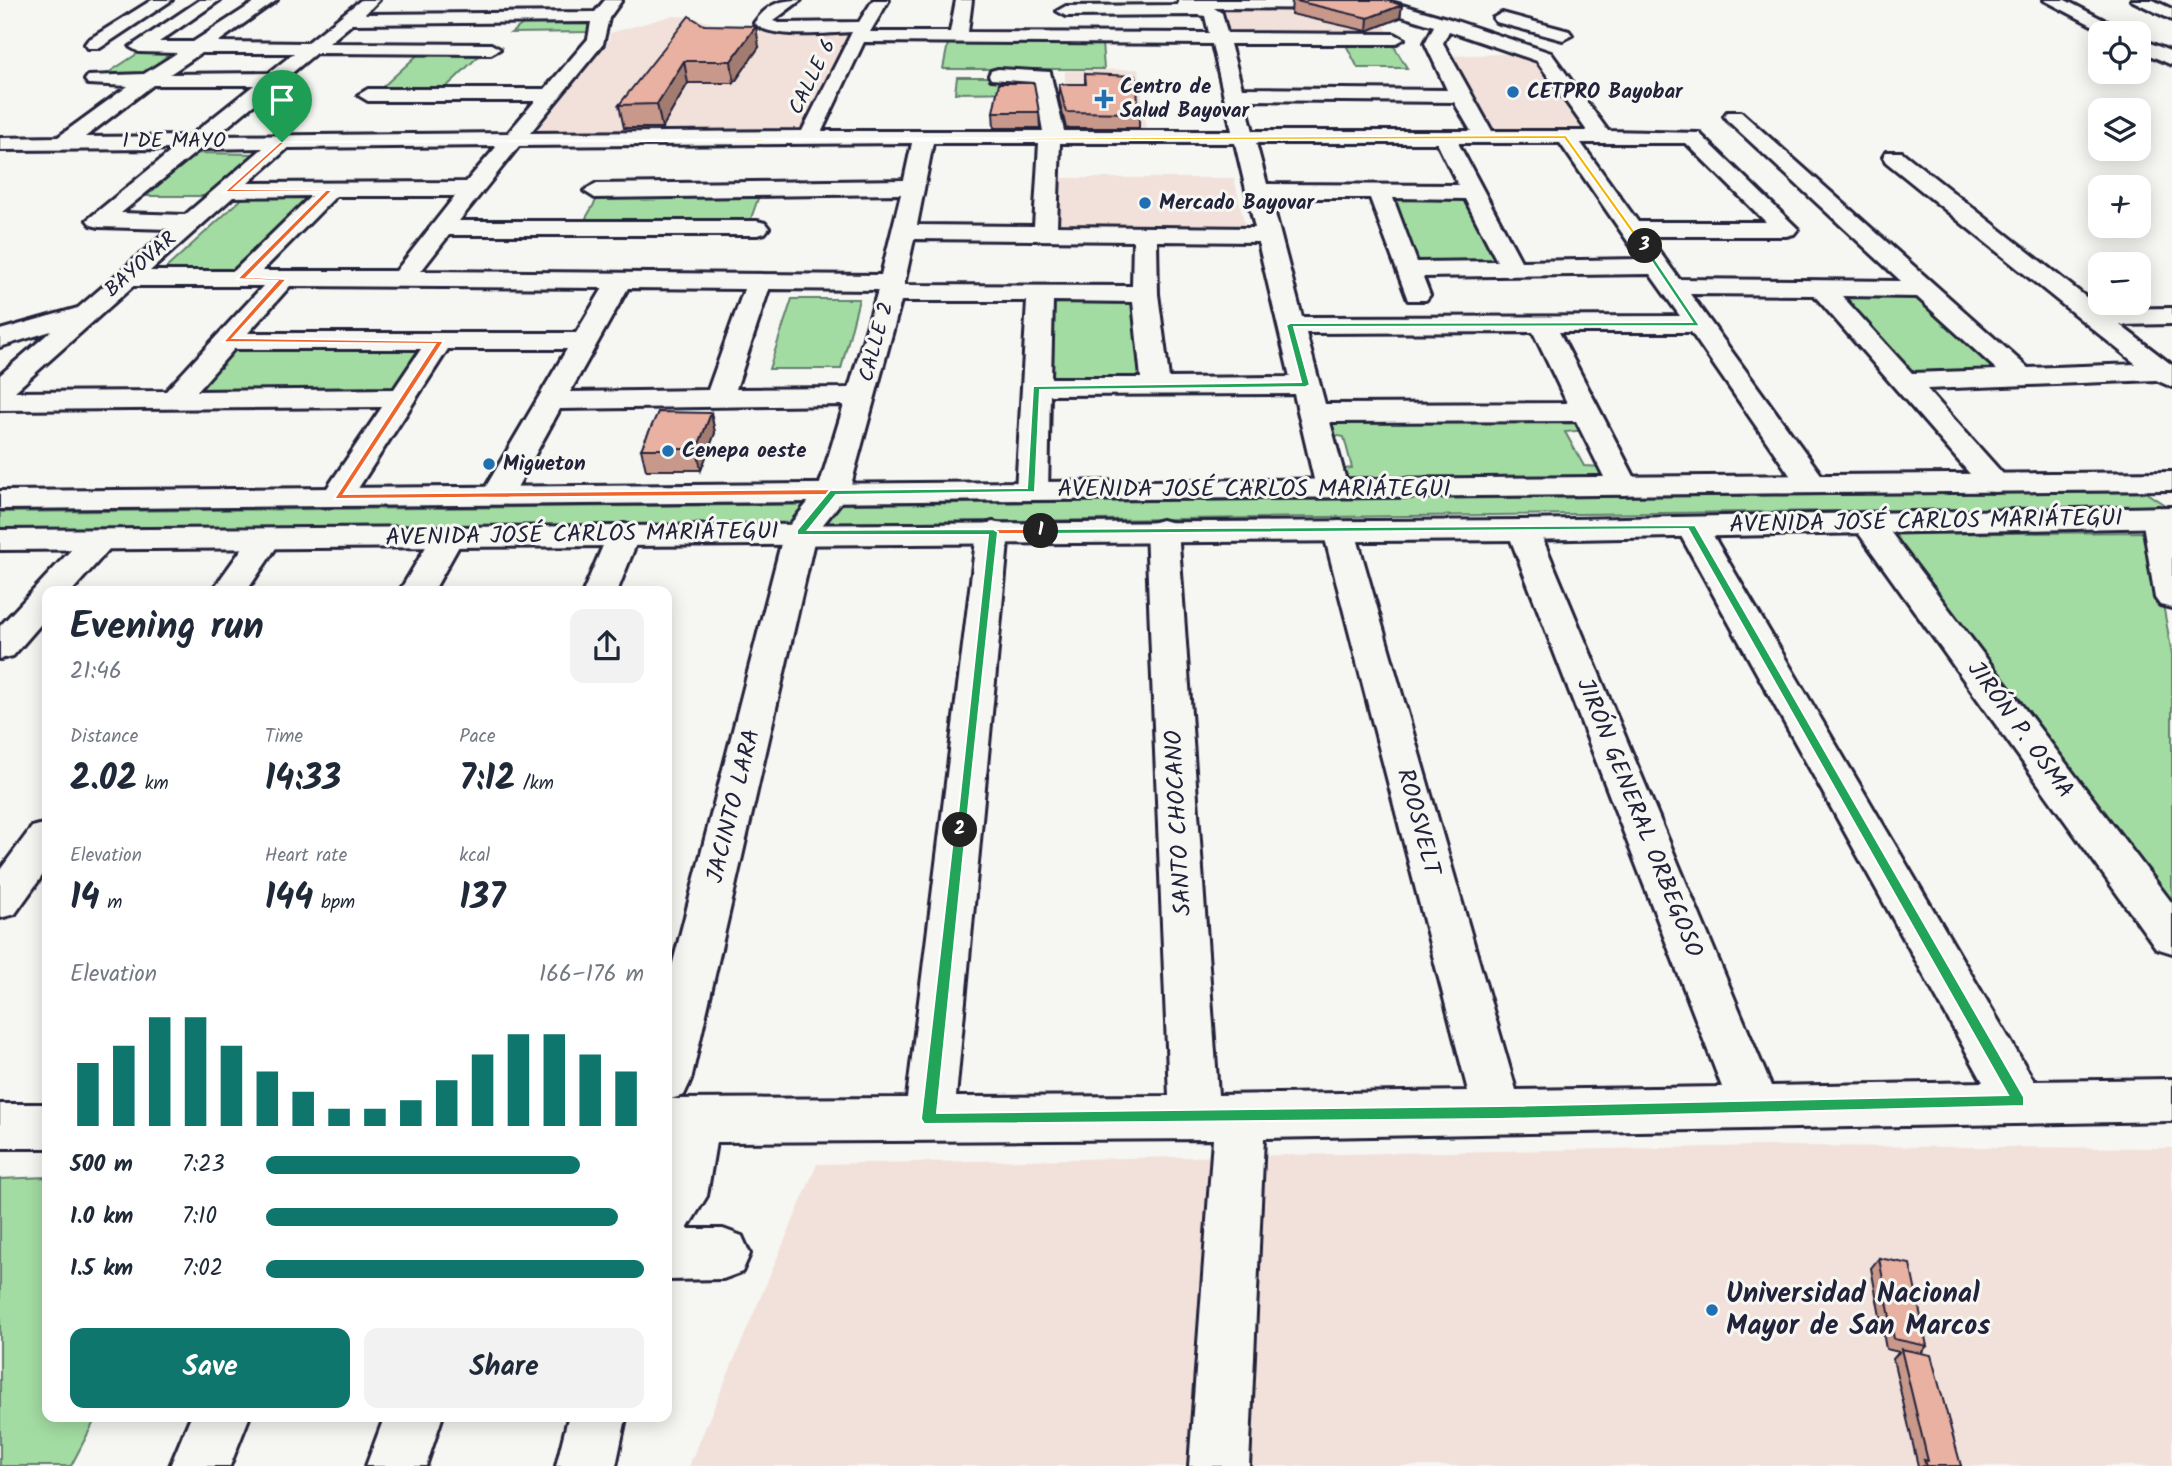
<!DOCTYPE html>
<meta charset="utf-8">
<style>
:root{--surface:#fff;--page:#f2f2f3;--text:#1f2937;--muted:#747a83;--accent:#0f766e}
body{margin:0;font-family:Kalam,sans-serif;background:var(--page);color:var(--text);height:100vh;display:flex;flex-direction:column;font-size:26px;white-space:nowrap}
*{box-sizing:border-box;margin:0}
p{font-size:23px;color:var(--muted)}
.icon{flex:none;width:38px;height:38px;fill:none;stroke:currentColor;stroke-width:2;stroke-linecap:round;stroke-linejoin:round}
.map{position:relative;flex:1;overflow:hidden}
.side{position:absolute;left:42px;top:586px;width:630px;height:836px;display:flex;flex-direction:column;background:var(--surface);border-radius:14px;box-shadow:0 4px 18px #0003}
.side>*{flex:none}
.controls{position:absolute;left:2088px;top:21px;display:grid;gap:14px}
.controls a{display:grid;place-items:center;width:63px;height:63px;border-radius:14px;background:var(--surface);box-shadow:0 4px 18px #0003;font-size:35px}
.pin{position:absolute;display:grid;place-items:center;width:60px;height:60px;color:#fff;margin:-72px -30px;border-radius:50% 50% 50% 0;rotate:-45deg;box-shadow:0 0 7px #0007}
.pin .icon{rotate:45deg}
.km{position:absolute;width:35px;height:35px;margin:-18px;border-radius:50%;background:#222;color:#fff;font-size:19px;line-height:35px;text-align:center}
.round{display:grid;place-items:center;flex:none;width:74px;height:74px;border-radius:14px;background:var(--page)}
.headline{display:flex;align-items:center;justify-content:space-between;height:119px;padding:0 28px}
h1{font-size:38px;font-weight:700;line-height:52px}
.figures{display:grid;grid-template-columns:repeat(3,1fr);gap:10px;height:119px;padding:7px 28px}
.figures div{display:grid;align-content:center}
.figures b{font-size:35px;font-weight:700}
.figures small{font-size:19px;font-weight:400}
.figures p{font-size:19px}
.chart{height:196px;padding:14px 28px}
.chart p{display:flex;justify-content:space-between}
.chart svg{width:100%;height:126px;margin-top:7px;stroke:var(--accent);stroke-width:6}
.primary-button{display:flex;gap:14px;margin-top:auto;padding:14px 28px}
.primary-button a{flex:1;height:80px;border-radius:14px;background:var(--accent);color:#fff;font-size:28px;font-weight:700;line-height:80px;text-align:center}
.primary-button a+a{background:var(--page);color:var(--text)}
ul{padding:0 28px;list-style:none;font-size:23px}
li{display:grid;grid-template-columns:112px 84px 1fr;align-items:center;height:52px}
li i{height:18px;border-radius:9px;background:var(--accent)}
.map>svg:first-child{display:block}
.built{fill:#f2e1da}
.green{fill:#a3dca2;stroke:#627f6e;stroke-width:2}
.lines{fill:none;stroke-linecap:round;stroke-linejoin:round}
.minor-casing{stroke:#22223b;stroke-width:6}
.major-casing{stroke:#22223b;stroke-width:6}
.minor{fill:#f6f6f2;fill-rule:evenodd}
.major{fill:#f6f6f2;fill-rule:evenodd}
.wall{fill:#c8988a;stroke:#22223b;stroke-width:2}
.shaded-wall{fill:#a37c71;stroke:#22223b;stroke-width:2}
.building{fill:#e9b1a1;stroke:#22223b;stroke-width:2}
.split-1{fill:#f0652b;stroke:#fff;stroke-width:2}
.split-2{fill:#22a559;stroke:#fff;stroke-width:2}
.split-3{fill:#22a559;stroke:#fff;stroke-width:2}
.split-4{fill:#f5b400;stroke:#fff;stroke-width:2}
.poi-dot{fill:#1f6fb2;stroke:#f6f6f2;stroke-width:2.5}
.labels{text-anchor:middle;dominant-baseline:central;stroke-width:6;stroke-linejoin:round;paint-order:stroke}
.far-street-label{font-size:21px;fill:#22223b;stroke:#f6f6f2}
.far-poi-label{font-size:21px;font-weight:bold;fill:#22223b;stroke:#f6f6f2;text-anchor:start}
.street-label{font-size:24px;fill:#22223b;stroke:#f6f6f2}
.near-poi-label{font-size:28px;font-weight:bold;fill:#22223b;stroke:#f6f6f2;text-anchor:start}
</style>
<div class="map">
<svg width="2172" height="1466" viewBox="0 0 2172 1466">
<rect width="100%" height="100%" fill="#f6f6f2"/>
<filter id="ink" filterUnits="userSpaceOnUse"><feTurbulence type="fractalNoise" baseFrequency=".0143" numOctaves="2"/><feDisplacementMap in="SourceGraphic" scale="14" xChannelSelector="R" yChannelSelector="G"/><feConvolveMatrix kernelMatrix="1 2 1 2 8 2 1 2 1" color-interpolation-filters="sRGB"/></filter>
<g filter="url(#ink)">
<path class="built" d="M1339,4L1383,20L1389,35L1225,36L1217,6Z
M671,16L692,17L740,32H852L804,134H534L609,40L610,33Z
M1528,53L1585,129L1491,130L1447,56Z
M1139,69L1146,130L1066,131L1065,71Z
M1051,178H1234L1246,230L1048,228Z
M1764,1146L2172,1148V1466H689L817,1164Z"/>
<path class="green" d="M527,21H594L589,32L511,33Z
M948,43H1102L1104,69H943Z
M1345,43H1392L1407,68H1358Z
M423,50H485L441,92L376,93Z
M140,52H178L145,75H105Z
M957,77H1033L1034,92L955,93Z
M196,153L254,154L206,196H146Z
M760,193L749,224L583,223L600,194Z
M246,195L317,196L242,270H164Z
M1385,196H1472L1507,265L1413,266Z
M1923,292L2014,377L1909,380L1831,293Z
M1048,297H1137L1149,385L1042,387Z
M792,299H859L841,369H769Z
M433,344L400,392L194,395L239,345Z
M1327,415L1573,417L1587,430L1565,432L1584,466L1604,467L1607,477L1349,480L1344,469L1352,468L1344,437L1328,434Z
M2145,492L2168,507L0,533V512Z
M2150,532L2172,654V919L1884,534Z
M47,1177V1418H96L71,1466H0V1179Z"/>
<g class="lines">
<g class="minor-casing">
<path id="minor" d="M152,0H172L100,48H88L85,44L88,40Z
M200,0H220L159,42H193L258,0H277L218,42L307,43L361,0H379L365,14L595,12L605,0H622L609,18L603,44L530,133L802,131L852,32C829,33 770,40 754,23C768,4 779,0 801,0L773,21L779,23L859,22L873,0H889L870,32H950L956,0H972L968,32L1209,33L1205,16L1199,15L1066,16L1057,11L1066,6L1178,5L1179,0H1384L1450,19L1551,53L1608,131L1699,133L1798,229L1794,234L1786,236H1648L1679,279L1901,281L1727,120L1724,116L1727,112H1741L2028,368L2136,364L1886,162L1883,157L1886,152H1902L2101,309L2172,308V324L2120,325L2172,365V387L2156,380L1927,389L2011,483L2006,490L1995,492L1984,490L1814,295L1690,294L1828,484L1823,491L1812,493L1801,491L1691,332H1559L1639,486L1634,493L1623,495L1612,493L1576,421L1330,422L1348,488L1343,495L1332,497L1321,495L1316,488L1294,394L1050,395L1048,491L1043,498L1032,500L1021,498L1016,491L1027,301H901L849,492L816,533L691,1080L684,1095L671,1099L907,1098L977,532L981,525L993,522L1005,525L1009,532L956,1097L1169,1096L1146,530L1151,523L1162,520L1173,523L1178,530L1218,1095L1468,1091L1323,531L1328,524L1339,521L1350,524L1355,531L1516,1090L1722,1087L1507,530L1512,523L1523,520L1534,523L1539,530L1771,1086L1983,1082L1676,527L1681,520L1692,517L1703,520L1708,527L2034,1081L2172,1079V1121L1264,1138L1249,1466H1189L1213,1139L716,1142L707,1196L687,1229H723L742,1236L750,1254L742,1272L723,1279L667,1280V986L784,532L818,490L844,405L560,409L513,495L508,502L497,504L486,502L481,495L567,349H448L348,504L337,506L326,504L321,497L382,407L0,410V375L51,331L0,347V330L78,308L170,229L99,227L91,225L87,220L174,149L0,150V138L58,137L128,86L88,84L85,80L88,76L144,74L177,53L139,52L130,47ZM1214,8L1379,9L1434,26L1425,43L1447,90L1242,88L1230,44H1395L1404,39L1395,34L1227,33L1222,13ZM591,22L588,39L545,89H368L358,95L368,101H535L508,133L216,136L316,53L491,54L500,49L491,44L329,43L352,24ZM1449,31L1537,61L1587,131H1492L1443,43ZM864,42L1212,44L1232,131H1064L1050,72L998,69L991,71L989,75L991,79L1034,82L1043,131H822ZM201,53H294L269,73L170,74ZM153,85H254L190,136L85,137ZM1245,100L1454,102L1471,131H1253ZM912,143L904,180L595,184L584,191L595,198L901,194L881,275L421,271L449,235H757L765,233L769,228L765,223L757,221H459L519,146ZM933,143H1039L1034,226L917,225ZM1060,143H1235L1255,228L1057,226ZM1256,143H1437L1458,185L1267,184ZM1458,143H1560L1640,259L1521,261ZM1581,143H1686L1766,222H1638ZM497,146L466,182L248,183L288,148ZM263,148L185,215L121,213L200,149ZM311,196L234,271H150L233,197ZM336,196H455L396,271H262ZM1271,198H1370L1408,300H1426L1430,295L1423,277L1650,274L1680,316L1302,317ZM1393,198L1465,199L1497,261L1417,262ZM914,239L1133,241L1132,286L904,285ZM1157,241L1258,242L1290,377L1169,378L1158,294ZM133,286H263L166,391L14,392ZM290,286L603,288L576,333H248ZM628,288L744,289L708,390L570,392ZM769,289L878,290L849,388L736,389ZM1842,296L1917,297L1997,370L1912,373ZM1053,301L1133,302L1141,378H1051ZM1533,332L1567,403L1325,404L1306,333ZM234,349H421L394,389L197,391Z
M2044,0H2065L2129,33H2107Z
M2131,0H2153L2172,9V20Z
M1502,13L1569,31L1572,35L1563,40L1496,22L1493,18Z
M2138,38L2172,52V65L2138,50Z
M2158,507L2172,514V608L2160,605L2155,598L2142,517L2147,510Z
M1868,514L1879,517L2172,903V953L2156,948L1852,524L1857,517Z
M624,524L636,527L640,534L617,592H583L608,534L612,527Z
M448,527L460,530L464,537L433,592H399L436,530Z
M266,529L278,532L282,539L246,592H211L254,532Z
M98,531L110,534L114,541L110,548L71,592H47V617L13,656L0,659V626L86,534Z
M47,823V869L15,914L0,918V870L32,827Z
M0,1104H47V1148H0Z
M190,1418H249L230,1466H170Z
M384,1418H442L426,1466H366Z
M568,1418H626L616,1466H556Z"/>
</g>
<g class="major-casing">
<path id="major" d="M2172,472V490L0,509V491Z
M2172,507V527L1523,540L0,550V530L1523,520Z"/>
</g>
<use href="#minor" class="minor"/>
<use href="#major" class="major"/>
</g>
<path class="wall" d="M1292,0L1402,5L1400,18L1367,31L1291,14Z
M704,25L759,47L734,83H688L662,128H624L619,105Z
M1085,74L1139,113V128H1066L1059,99V84H1085Z
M993,112H1039L1040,128H994Z
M711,413L715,433L701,470H646L641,449Z
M1879,1258L1927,1346L1921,1353L1961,1466H1918L1893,1359L1899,1352L1886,1349L1871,1268Z"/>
<path class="shaded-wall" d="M1402,5L1400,18L1367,31L1368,18Z
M756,26L759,47L734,83L731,61Z
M684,61L688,83L662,128L657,104Z
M711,413L715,433L701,470L697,449Z"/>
<path class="building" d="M1292,0H1385L1402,5L1368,18Z
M689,16L704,25L756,26L731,61H684L657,104L619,105Z
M1085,74L1136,76L1139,113L1066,112L1059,84H1086Z
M999,83H1034L1039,112H993Z
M658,412L711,413L697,449H641Z
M1879,1258L1910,1264L1927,1346L1894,1339Z
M1901,1349L1931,1355L1961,1466H1926L1924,1460L1928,1461Z"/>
</g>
<path class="split-1" d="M282,140L284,143L233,189L333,190L247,277L287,279L233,338L444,341L344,494L834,489L838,492L808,530L1041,529L1046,531L1041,534L797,535L826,495L334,499L435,344L223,342L277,281L237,279L324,192H224Z"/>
<path class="split-2" d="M1695,525L2024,1097V1106L1499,1119L924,1124L921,1119L954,830L960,826L966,830L937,1113L1499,1106L2008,1095L1688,529L1041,534L1036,531L1041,529Z"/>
<path class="split-3" d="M1645,244L1700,326L1294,327L1310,385L1306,387L1040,390L1035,492L836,495L808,530L993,529L998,532L966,830L965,833H956L988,535H797V530L830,490L1027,488L1033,386L1301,382L1286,325L1290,323L1692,322L1641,246Z"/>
<path class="split-4" d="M1566,135L1647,248H1642L1564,139L279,142Z"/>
<g class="poi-dot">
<circle cx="1513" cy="92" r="7"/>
<path d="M1100.5 88.5h7v7h7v7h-7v7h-7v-7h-7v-7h7z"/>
<circle cx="1145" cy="203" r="7"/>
<circle cx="668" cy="451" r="7"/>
<circle cx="489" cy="464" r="7"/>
<circle cx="1712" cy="1310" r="7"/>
</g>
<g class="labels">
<g class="far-street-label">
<text transform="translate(813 77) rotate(-64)">CALLE 6</text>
<text x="174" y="141">1 DE MAYO</text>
<text transform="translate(141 265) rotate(-41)">BAYOVAR</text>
<text transform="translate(877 342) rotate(-75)">CALLE 2</text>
</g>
<g class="far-poi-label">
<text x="1120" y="87">Centro de<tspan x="1120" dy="24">Salud Bayovar</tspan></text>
<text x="1527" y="92">CETPRO Bayobar</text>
<text x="1159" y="203">Mercado Bayovar</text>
<text x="682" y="451">Cenepa oeste</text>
<text x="503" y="464">Migueton</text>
</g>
<g class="street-label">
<text x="1254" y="489">AVENIDA JOSÉ CARLOS MARIÁTEGUI</text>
<text transform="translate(1926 522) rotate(-1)">AVENIDA JOSÉ CARLOS MARIÁTEGUI</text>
<text transform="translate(582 535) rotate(-1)">AVENIDA JOSÉ CARLOS MARIÁTEGUI</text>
<text transform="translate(2020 730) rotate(54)">JIRÓN P. OSMA</text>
<text transform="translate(734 806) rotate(-76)">JACINTO LARA</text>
<text transform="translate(1639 818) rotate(68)">JIRÓN GENERAL ORBEGOSO</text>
<text transform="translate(1418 822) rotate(75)">ROOSVELT</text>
<text transform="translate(1179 823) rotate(-93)">SANTO CHOCANO</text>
</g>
<g class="near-poi-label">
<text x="1726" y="1294">Universidad Nacional<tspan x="1726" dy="32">Mayor de San Marcos</tspan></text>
</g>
</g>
</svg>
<div class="controls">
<a><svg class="icon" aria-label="locate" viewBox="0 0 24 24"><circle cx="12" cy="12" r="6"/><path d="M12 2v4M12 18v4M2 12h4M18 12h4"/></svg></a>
<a><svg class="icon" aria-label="layers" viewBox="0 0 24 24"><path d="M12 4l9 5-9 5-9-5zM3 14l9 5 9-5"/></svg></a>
<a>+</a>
<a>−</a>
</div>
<div class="pin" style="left:282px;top:142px;background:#1e9e55"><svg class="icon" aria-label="arrive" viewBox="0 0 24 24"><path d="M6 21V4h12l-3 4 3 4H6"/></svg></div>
<b class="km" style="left:1041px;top:531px">1</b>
<b class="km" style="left:960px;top:830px">2</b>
<b class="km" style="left:1645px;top:246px">3</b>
<section class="side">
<div class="headline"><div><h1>Evening run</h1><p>21:46</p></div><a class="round"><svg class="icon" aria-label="share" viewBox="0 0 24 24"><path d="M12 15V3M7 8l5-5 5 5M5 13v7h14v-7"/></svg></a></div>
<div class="figures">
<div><p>Distance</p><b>2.02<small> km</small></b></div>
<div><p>Time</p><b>14:33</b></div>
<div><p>Pace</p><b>7:12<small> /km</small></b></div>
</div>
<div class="figures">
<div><p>Elevation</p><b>14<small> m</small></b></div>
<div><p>Heart rate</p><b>144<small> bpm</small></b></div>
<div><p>kcal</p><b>137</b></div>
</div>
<div class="chart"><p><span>Elevation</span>166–176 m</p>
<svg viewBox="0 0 160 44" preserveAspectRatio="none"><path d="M5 44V22M15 44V16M25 44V6M35 44V6M45 44V16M55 44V25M65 44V32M75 44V38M85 44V38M95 44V35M105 44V28M115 44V19M125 44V12M135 44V12M145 44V19M155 44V25"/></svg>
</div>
<ul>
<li><b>500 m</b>7:23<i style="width:83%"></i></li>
<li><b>1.0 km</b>7:10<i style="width:93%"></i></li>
<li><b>1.5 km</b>7:02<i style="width:100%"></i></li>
</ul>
<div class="primary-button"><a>Save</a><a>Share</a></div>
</section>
</div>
